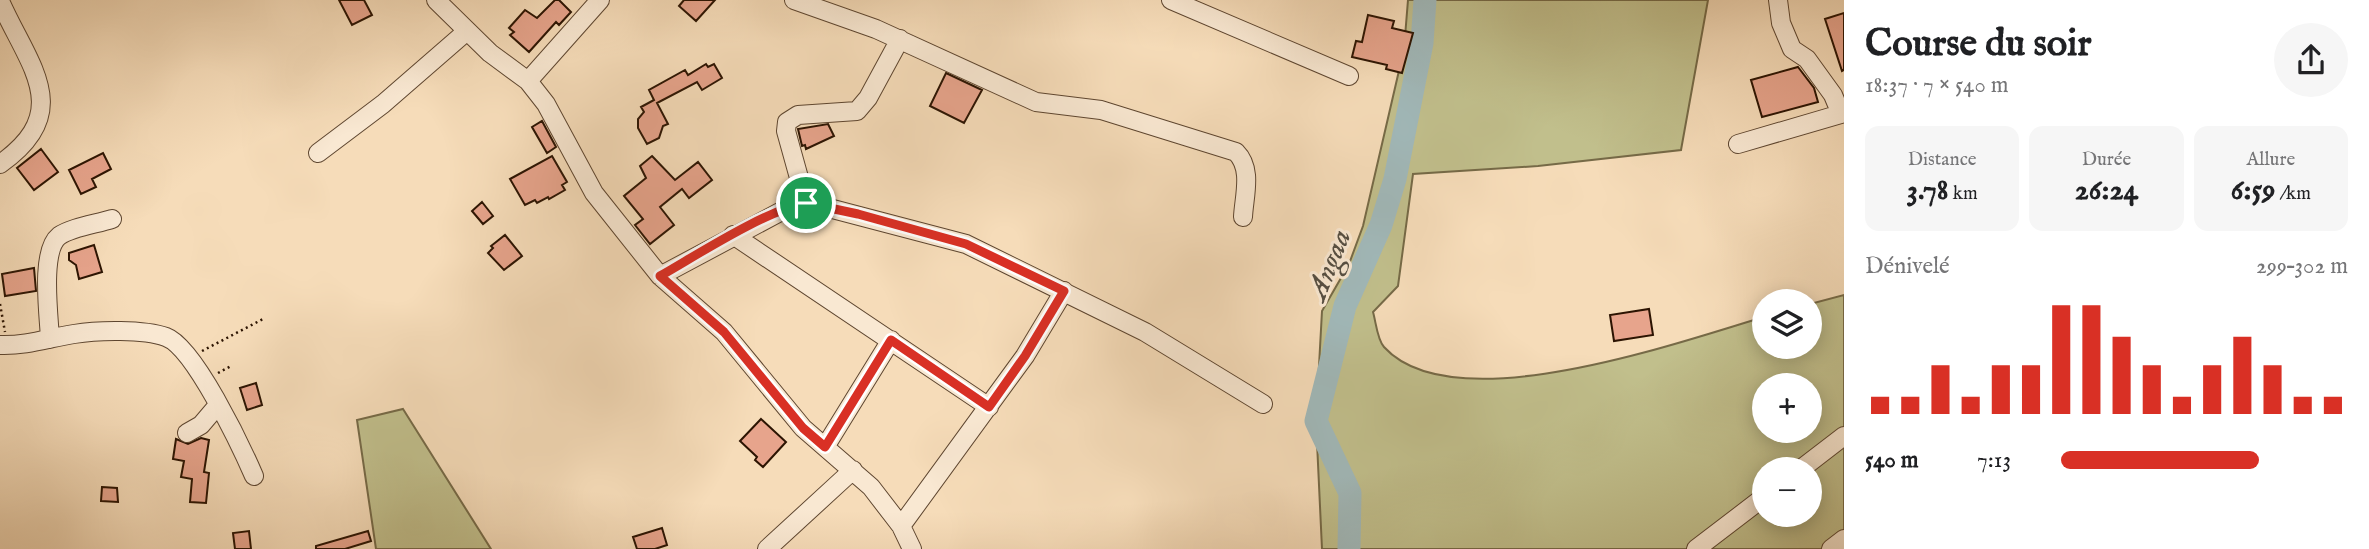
<!DOCTYPE html>
<html lang="fr">
<meta charset="utf-8">
<style>
:root{--surface:#fff;--page:#f6f6f6;--text:#202124;--muted:#757577;--accent:#d93025}
body{margin:0;font-family:"IM FELL English",serif;background:var(--page);color:var(--text);height:100vh;display:flex;flex-direction:column;font-size:26px;white-space:nowrap}
*{box-sizing:border-box;margin:0}
p{font-size:23px;color:var(--muted)}
.icon{flex:none;width:38px;height:38px;fill:none;stroke:currentColor;stroke-width:2;stroke-linecap:round;stroke-linejoin:round}
.map{position:relative;flex:1;overflow:hidden}
.side{display:flex;flex-direction:column;background:var(--surface);width:525px}
.side>*{flex:none}
.fabs{position:absolute;left:1752px;top:289px;display:grid;gap:14px}
.fabs a{display:grid;place-items:center;width:70px;height:70px;border-radius:50%;background:var(--surface);box-shadow:0 4px 18px #0003;font-size:35px}
.pin{position:absolute;display:grid;place-items:center;width:60px;height:60px;color:#fff;margin:-30px;border:4px solid #fff;border-radius:50%;box-shadow:0 2px 7px #0007}
.round{display:grid;place-items:center;flex:none;width:74px;height:74px;border-radius:37px;background:var(--page)}
.summary{display:flex;align-items:center;justify-content:space-between;height:119px;padding:0 21px}
h1{font-size:38px;font-weight:700;line-height:52px}
.metrics{display:grid;grid-template-columns:repeat(3,1fr);gap:10px;height:119px;padding:7px 21px}
.metrics div{display:grid;align-content:center;border-radius:14px;background:var(--page);text-align:center}
.metrics b{font-size:30px;font-weight:700}
.metrics small{font-size:19px;font-weight:400}
.metrics p{font-size:19px}
.chart{height:196px;padding:14px 21px}
.chart p{display:flex;justify-content:space-between}
.chart svg{width:100%;height:126px;margin-top:7px;stroke:var(--accent);stroke-width:6}
ul{padding:0 21px;list-style:none;font-size:23px}
li{display:grid;grid-template-columns:112px 84px 1fr;align-items:center;height:52px}
li i{height:18px;border-radius:9px;background:var(--accent)}
main{display:flex;flex:1;min-height:0}
.map>svg:first-child{display:block}
.green{fill:#c1bf8c;stroke:#766a47;stroke-width:2;fill-rule:evenodd}
.lines{fill:none;stroke-linecap:round;stroke-linejoin:round}
.river{stroke:#a1b9ba;stroke-width:23}
.building{fill:#e7a48c;stroke:#2c1402;stroke-width:2}
.minor-casing{stroke:#5e4630;stroke-width:20}
.path{stroke:#2c1402;stroke-width:2.5;stroke-dasharray:2 3.5;stroke-linecap:butt}
.minor{stroke:#f9e8d2;stroke-width:18}
.route-casing{stroke:#fff;stroke-width:14}
.route{stroke:#d93025;stroke-width:9}
.labels{text-anchor:middle;dominant-baseline:central;stroke-width:6;stroke-linejoin:round;paint-order:stroke}
.water-label{font-size:30px;font-style:italic;fill:#554e42;stroke:#f9e8d2}
</style>
<main>
<div class="map">
<svg width="1844" height="549" viewBox="0 0 1844 549">
<rect width="100%" height="100%" fill="#f6dcb9"/>
<filter id="stains"><feTurbulence type="fractalNoise" baseFrequency=".00286" numOctaves="4"/><feColorMatrix values="0 0 0 0 .2 0 0 0 0 .09 0 0 0 0 .02 0 0 0 .5 -.17"/></filter>
<radialGradient id="worn" r=".72"><stop offset=".6" stop-color="#630" stop-opacity="0"/><stop offset="1" stop-color="#630" stop-opacity=".3"/></radialGradient>
<path class="green" d="M1408,0H1708L1681,150L1538,166L1413,174L1398,286L1373,312C1376,322 1377,339 1384,347C1453,423 1679,342 1764,317V346H1810V304L1844,295V549H1322L1316,421L1322,311L1349,264L1363,226L1404,49ZM1764,385H1810V430H1764ZM1764,469H1810V514H1764Z
M403,409L491,549H376L357,420Z"/>
<g class="lines">
<path class="river" d="M1349,549L1350,493L1316,421L1345,306L1381,225L1395,179L1422,43L1425,0"/>
</g>
<path class="building" d="M339,0H364L372,15L352,25Z
M555,0H559L571,12L559,25L556,22L529,52L510,35L514,32L509,28L525,10L537,18Z
M684,0H715L696,21L679,6Z
M1844,13V70L1842,71L1825,19Z
M1368,15L1394,21L1392,28L1413,33L1402,73L1386,69L1387,65L1352,57L1356,41L1362,42Z
M706,64L708,67L714,64L722,78L702,90L697,82L657,103L668,124L663,126L659,138L647,144L638,128V119L644,112L641,107L654,100L649,90L685,70L688,75Z
M1798,67L1814,88L1818,102L1762,117L1751,80Z
M946,73L982,90L964,123L930,106Z
M542,121L556,147L547,153L532,127Z
M828,124L834,136L806,149L805,145L802,146L798,129Z
M41,149L58,172L34,190L17,168Z
M103,153L111,169L92,179L96,187L81,194L69,170Z
M552,156L567,182L562,185L565,190L549,199L548,197L537,203L535,200L525,205L510,179Z
M652,156L675,180L698,162L712,180L689,198L682,189L660,207L674,225L650,244L635,225L643,219L624,196L646,178L640,166Z
M482,202L493,216L483,224L472,211Z
M505,235L522,256L504,270L488,253L493,248L491,246Z
M94,245L102,272L79,279L76,265L69,260V253Z
M34,268L36,291L5,296L2,274Z
M1649,309L1653,335L1614,341L1610,315Z
M256,383L262,405L247,410L240,388Z
M761,419L786,442L763,467L755,460L757,457L740,441Z
M201,438L209,440L204,472L209,473L206,503L190,502L192,479L181,477L184,461L173,459L176,439L188,444Z
M102,487L117,488L118,502L101,501Z
M662,528L667,545L655,549H637L633,537Z
M249,531L251,549H235L233,533Z
M368,531L371,541L345,549H316V546Z"/>
<g class="lines">
<g class="minor-casing">
<path id="minor" d="M436,0L490,53L528,81L546,104L594,193L660,276L724,332L803,428L871,487L901,526L912,549
M794,0L876,29L1036,102L1101,110L1236,152C1253,169 1244,196 1243,217
M1171,0L1349,76
M1778,0L1781,23L1792,49L1807,59L1833,95L1841,114
M0,1C28,65 76,111 0,164
M528,81L600,0
M1738,144L1844,113
M318,153L383,104L467,31
M806,203L786,131L787,122L798,115L857,111L868,98L900,39
M733,235L989,407
M660,276L793,205L806,203L825,207L966,244L1145,332L1263,404
M50,339C49,316 40,251 59,236C72,227 97,224 112,219
M0,345C26,346 49,338 74,334C97,330 144,329 166,337C194,347 241,446 254,476
M187,433L201,425L218,405
M825,447L891,340
M1801,469L1844,436
M901,526L1025,356L1064,291
M767,549L853,470
M1696,549L1764,497
M1831,549L1844,539"/>
</g>
<path class="path" d="M0,304L5,332
M202,351L265,318
M218,373L231,366"/>
<use href="#minor" class="minor"/>
</g>
<g class="lines">
<g class="route-casing">
<path id="route" d="M806,203L858,214L966,244L1064,291L1025,356L989,407L891,340L825,447L803,428L724,332L660,276C697,255 766,210 806,203Z"/>
</g>
<use href="#route" class="route"/>
</g>
<g class="labels">
<g class="water-label">
<text transform="translate(1330 265) rotate(-68)">Angaa</text>
</g>
</g>
<rect width="100%" height="100%" filter="url(#stains)"/>
<rect width="100%" height="100%" fill="url(#worn)"/>
</svg>
<div class="fabs">
<a><svg class="icon" aria-label="layers" viewBox="0 0 24 24"><path d="M12 4l9 5-9 5-9-5zM3 14l9 5 9-5"/></svg></a>
<a>+</a>
<a>−</a>
</div>
<div class="pin" style="left:806px;top:203px;background:#1e9e55"><svg class="icon" aria-label="arrive" viewBox="0 0 24 24"><path d="M6 21V4h12l-3 4 3 4H6"/></svg></div>
</div>
<section class="side">
<div class="summary"><div><h1>Course du soir</h1><p>18:37 · 7 × 540 m</p></div><a class="round"><svg class="icon" aria-label="share" viewBox="0 0 24 24"><path d="M12 15V3M7 8l5-5 5 5M5 13v7h14v-7"/></svg></a></div>
<div class="metrics">
<div><p>Distance</p><b>3.78<small> km</small></b></div>
<div><p>Durée</p><b>26:24</b></div>
<div><p>Allure</p><b>6:59<small> /km</small></b></div>
</div>
<div class="chart"><p><span>Dénivelé</span>299–302 m</p>
<svg viewBox="0 0 160 44" preserveAspectRatio="none"><path d="M5 44V38M15 44V38M25 44V27M35 44V38M45 44V27M55 44V27M65 44V6M75 44V6M85 44V17M95 44V27M105 44V38M115 44V27M125 44V17M135 44V27M145 44V38M155 44V38"/></svg>
</div>
<ul>
<li><b>540 m</b>7:13<i style="width:69%"></i></li>
</ul>
</section>
</main>
